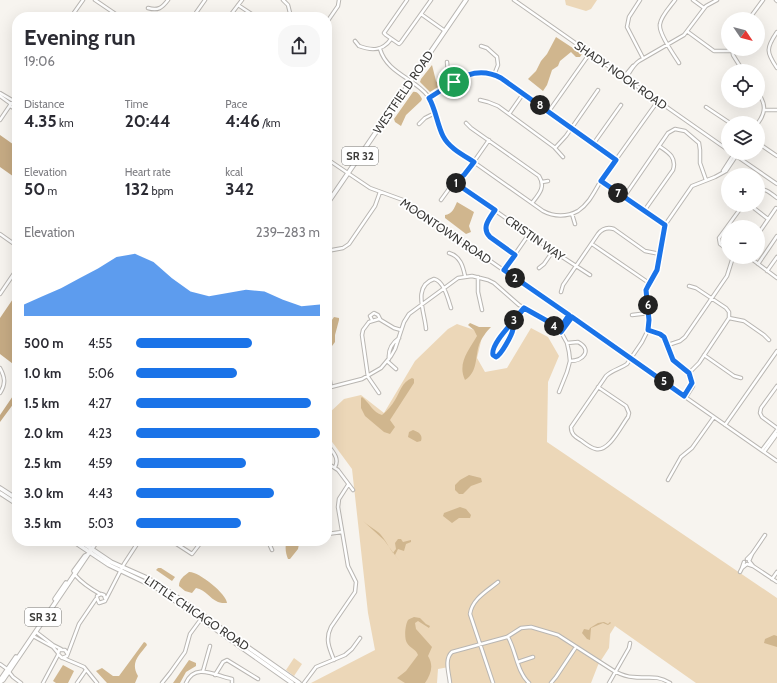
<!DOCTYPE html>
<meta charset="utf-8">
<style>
:root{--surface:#fff;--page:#f7f7f7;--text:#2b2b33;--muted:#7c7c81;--accent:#1a73e8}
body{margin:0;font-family:Cabin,sans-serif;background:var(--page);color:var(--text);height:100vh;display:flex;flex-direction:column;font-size:15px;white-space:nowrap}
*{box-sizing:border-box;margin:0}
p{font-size:13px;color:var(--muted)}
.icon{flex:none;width:22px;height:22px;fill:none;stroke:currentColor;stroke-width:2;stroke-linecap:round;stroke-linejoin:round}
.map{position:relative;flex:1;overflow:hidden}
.panel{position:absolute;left:12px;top:12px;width:320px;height:534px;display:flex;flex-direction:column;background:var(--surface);border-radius:16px;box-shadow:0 4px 16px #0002}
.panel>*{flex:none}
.needle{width:26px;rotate:125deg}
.fabs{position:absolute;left:721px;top:12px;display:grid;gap:8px}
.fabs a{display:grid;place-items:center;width:44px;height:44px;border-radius:50%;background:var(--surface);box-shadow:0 4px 16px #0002;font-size:20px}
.pin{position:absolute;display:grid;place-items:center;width:34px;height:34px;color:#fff;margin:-17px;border:2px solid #fff;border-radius:50%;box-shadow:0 1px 4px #0007}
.km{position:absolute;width:20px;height:20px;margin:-10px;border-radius:50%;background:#222;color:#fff;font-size:11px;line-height:20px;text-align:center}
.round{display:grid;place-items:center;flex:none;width:42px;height:42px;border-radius:16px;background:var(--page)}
.headline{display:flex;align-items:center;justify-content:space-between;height:68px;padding:0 12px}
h1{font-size:22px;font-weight:700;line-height:30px}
.figures{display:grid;grid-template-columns:repeat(3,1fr);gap:6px;height:68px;padding:4px 12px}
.figures div{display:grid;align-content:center}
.figures b{font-size:17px;font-weight:700}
.figures small{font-size:11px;font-weight:400}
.figures p{font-size:11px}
.chart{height:112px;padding:8px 12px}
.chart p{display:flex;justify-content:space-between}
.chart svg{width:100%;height:72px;margin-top:4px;fill:var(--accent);opacity:.7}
ul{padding:0 12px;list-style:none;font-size:13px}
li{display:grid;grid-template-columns:64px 48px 1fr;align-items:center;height:30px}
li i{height:10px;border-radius:5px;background:var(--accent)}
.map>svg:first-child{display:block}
.green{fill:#ecd7b8}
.forest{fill:#c6ab84}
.water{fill:#d0b68e}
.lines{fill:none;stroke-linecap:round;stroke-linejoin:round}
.minor-casing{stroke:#b9b6b2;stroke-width:4.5}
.major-casing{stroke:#b9b6b2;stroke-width:5.5}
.minor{stroke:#fff;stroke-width:2.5}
.major{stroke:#fff;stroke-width:3.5}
.route-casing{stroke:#fff;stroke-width:8}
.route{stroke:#1a73e8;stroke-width:5}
.labels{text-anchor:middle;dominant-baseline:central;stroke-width:3.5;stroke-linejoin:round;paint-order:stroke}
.shield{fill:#fff;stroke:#767674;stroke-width:1}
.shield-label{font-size:11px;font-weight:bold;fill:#3c3b39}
.street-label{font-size:12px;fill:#3c3b39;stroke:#fff}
</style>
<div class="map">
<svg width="777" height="683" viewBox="0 0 777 683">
<rect width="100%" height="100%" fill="#f7f4ef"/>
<path class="green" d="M565,0H597L591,9L586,11L566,5Z
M457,324L483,333L477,358L485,372L507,368L531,328L548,337L559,356L548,382L547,442L777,598V683H696L615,626L610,634L609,648L598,665L591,683H451L449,667L438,669L437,683H311L375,650L368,613L352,469L327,435V415L344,399L361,395L384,413L415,361L448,329Z
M294,658L302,664L294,676L286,670Z"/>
<path class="forest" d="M0,135L17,147V179L0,167Z
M17,293V367L0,354V318Z
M17,390V399L0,422V415Z"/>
<path class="water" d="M556,37L582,54L580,57H576L571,52L560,61L558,66L552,70L547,85L543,91L528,79L536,71L541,61L547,54Z
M432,65L436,81L439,85L438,87L430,92L420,82L421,79Z
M413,92C417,91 420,95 422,99L421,101L406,115L401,126L395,122L394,119Z
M457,202L474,212L469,226L471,232L466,234L445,218V215C452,214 454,209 457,202Z
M334,317L339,318V320L335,335V342L332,346L327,342V327Z
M470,323L479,327H491C486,332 481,339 479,345C475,357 478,372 465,380C457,363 469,350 477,336L474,330L468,325Z
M412,378L414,379V383L390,420L395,427L390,434L384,432L365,416L361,408V398L362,397C369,402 373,413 382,415C387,411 392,405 395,400C400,392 402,382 412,378Z
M413,430C419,432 423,435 421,441L417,442L408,437L409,432Z
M469,475L481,478L482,482L471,486L463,494H459L455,490V485L460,480Z
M460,507L466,509L471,515L470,518H459L452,523L443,516L444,513Z
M363,521C367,525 373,528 378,532C384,537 388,546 393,553L396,549L395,543L398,539H401L403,542L411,540V542L406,544L404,551L398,549L395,555L400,562L384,540Z
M293,541L296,542L299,544L298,549L290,559H288C286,554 285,549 286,544Z
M158,568H161L175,577L172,581L156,570Z
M189,572C198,571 227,594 227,603C224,603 220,603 218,602C209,598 206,590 196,588L192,593L185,591L179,586C179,579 184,576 189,572Z
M414,617L420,618L426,624L430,626L429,628L418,621L415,623L416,629L432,647L428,656C434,666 431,674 425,683H405L397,678L406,671L418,655C416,649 410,648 407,643C404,639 405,625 408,620C409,619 412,618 414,617Z
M604,622L608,624L610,622L611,623L608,625L603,623L591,628L590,640L587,639L582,633L584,629L589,630L590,628L598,623Z
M774,635L777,636V647L764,643L765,639Z
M144,642L146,643L147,645C139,656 130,662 138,676L135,683H107L96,671L102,668L113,676H119Z
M189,660L196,663V666L186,672L180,683H173Z
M63,665L74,671L68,683H56L53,681Z"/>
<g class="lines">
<g class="minor-casing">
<path id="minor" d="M95,0L120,17
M283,0L288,5L291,17
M407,0L384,33L386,35L399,44L401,42L431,0
M514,0L728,150
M640,0L629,17L627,27L643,58
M675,0C670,7 661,16 660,24C658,33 674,55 679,63
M693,0L704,8
M776,0L777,1
M238,5L256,17
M148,8C158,11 162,8 168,0
M421,14L445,31
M71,17L83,0
M193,17L205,0
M229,17L242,0
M749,19L763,0
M327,22L338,6L339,0
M688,32L714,51H732
M777,32C766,48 766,52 777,68
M355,41L359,46C372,51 383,51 391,39
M481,46L487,48L497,57L498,65L494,75
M380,49C387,73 414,78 428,96C439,112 437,133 451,146L543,211C554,217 567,217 578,211C590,203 595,190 602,179C621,153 639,127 658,101
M732,49L733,55L743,71
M447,62L448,73L454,82
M624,77L633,66
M626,78C630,72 633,65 639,61L684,35L706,6L717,0
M0,93L17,103
M758,93C766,104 766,112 758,123
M0,96L11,104
M429,98C441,91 453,80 466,75C488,66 505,81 522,93C528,98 534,101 540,105L616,159
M480,100L488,102L498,106L554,147L563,157
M10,106L17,110
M706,107L730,123
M765,110H777
M549,111L590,53
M509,114L523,94
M0,120L17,95
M466,123L471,128L539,176C546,187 539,194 532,203
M419,124L425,118L435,113
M594,143L621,105
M758,143L777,156
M555,148L566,136L598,90
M732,153L777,184
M327,159L370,188L403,200L777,461
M723,171L734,154
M601,181L665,225
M454,182L553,251L590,275
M542,182L548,181
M758,192C765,186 771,194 777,198
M624,197L668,133L675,129L685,131L699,143L700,150V163L706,180
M441,200L454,182L466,173L489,140
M750,205L768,219
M495,210C492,215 488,219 486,224C482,237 506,248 515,255
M644,211L673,170C677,157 668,152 659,146
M572,214L575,224
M0,234L17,246
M758,234L776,208
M592,244L649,283
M728,250L720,244L719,238L743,205
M327,251L343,248L349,244L375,206L380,192
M449,253C460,256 463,266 465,276
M749,257L777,278
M758,264L777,236
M539,268L544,264L553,251
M504,270L529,234
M767,271L777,257
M478,277V292L482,310
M689,286L696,288L726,308L729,312V318
M561,292L563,285L598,234C602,229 608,227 614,229L645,251L660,254
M0,294L17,269
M632,315L649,313
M729,318L744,321L764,335L769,340
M372,320L370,316L374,313L378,315L380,319
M512,323C517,332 504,348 499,356H494L492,354V351L505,330Z
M512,323L524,308
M426,329C425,313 412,286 434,279C444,281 448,299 451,308
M559,330L569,315
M648,330L660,334L664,337L673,360L689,373L691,377L693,386L686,397
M561,332L572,317
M567,343L578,342C593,350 583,361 570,361
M668,345L680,341L685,337L727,276L733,257
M704,355L734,376L741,378
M389,359C388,350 392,343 399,338
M387,361L396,369
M327,364L331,387
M0,368C5,377 6,384 0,393
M689,373L699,363L729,318
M777,386L761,408L760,413L762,417L777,428
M598,387L626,406L629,413L628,417C621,426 609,452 596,449C591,448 586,444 582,441C576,437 571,435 571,427L606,376C612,370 620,369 627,364L642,342L648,330L649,320L646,290L648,285L657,270L665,225L692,186L715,177L726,171L736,156
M327,390L331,387L362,379L381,368L391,356L395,349L404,322L409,314L458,278L472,276L488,280L494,283L519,305L549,322L561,332L567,343L569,352L570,361L567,372L559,392
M379,393L368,377L362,335L363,330L369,322L379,319L394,328L401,330
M684,396L692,384
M725,425L777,351
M327,444C332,451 340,458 335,467
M762,450L777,430
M764,452L777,434
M327,463L338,470L353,490
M668,480L681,457L692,448L714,417
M327,534L342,532
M172,541L192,554L202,541
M268,541L272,550
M752,554L749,561L753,566L777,582
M747,559L752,554L765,535
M744,562L742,568L747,564L753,566
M740,572L742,568
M75,575C82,583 91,589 100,594
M772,579L777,572
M105,598L104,595L101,594L97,596V598L99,603L105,601L124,564L139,541
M36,632L53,645L61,649
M33,636L53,647L58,653
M508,637C516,651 517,672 529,683
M67,653L65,650H59L58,654L62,658L67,656L79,624L96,599
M63,658L84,667L97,683
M334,660C329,648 325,639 331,627L355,592L356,582L348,566L338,507L339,499L348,485
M518,662L533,657
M0,664L7,669
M203,671L210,646
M9,672L13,677L21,683
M215,675L223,662L227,660L258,679
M43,683L58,655
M77,683L86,670
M162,683L170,673L185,652L190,634L201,619
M186,683C195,662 216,676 232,679V683
M304,683L316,667L345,655L352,649L360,638
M450,683C449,673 444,659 452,652L507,637L521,628L531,627L558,635L614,671C620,674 626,677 633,677C647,679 656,674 670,683
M493,683L470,614C472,599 487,591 498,582
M551,683L556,677L576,647
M609,683L629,648L630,643"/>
</g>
<g class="major-casing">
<path id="major" d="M327,204L466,0
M0,488L17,499
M0,493L17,504
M73,541L109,565L157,588L292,683
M80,541L111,562L147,578L161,586L299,683
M74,571L85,556L87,555
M55,599L66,583
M1,681V679L16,657
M0,682L3,680L97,541"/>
</g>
<use href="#minor" class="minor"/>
<use href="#major" class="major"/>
</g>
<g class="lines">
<g class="route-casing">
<path id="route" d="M454,82L429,98C436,110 437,124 443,136C449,148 463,155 474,162L464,175L454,182L495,210C489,219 481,228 490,237L515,255L504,270L569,315L559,330L549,322L524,308C518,318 490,343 493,355L496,357C501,355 512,335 513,329C514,325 514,326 512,322L524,308L549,322L561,332L572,317L684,396L692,383L689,373L673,360L664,337L660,334L648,330L649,320L646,290L648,286L657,270L665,225L601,181L616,160L501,78C484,69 469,72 454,82"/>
</g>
<use href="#route" class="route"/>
</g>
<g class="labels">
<g class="shield">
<rect x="342" y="147" width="36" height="18" rx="3"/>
<rect x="25" y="608" width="36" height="18" rx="3"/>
</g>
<g class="shield-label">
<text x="360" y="156">SR 32</text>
<text x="43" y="617">SR 32</text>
</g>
<g class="street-label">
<text transform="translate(621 75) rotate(35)">SHADY NOOK ROAD</text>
<text transform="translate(403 92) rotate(-56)">WESTFIELD ROAD</text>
<text transform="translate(446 231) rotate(34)">MOONTOWN ROAD</text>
<text transform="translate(535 238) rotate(35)">CRISTIN WAY</text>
<text transform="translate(197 613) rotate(34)">LITTLE CHICAGO ROAD</text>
</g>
</g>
</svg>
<div class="fabs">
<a><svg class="needle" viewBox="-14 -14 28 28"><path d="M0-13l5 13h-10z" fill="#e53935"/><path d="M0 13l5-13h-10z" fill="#7c7c81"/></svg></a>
<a><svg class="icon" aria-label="locate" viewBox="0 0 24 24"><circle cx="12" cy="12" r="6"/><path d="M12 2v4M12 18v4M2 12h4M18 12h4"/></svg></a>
<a><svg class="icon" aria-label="layers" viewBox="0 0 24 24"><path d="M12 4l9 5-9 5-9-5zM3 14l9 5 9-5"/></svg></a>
<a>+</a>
<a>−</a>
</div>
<div class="pin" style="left:454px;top:82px;background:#1e9e55"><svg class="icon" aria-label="arrive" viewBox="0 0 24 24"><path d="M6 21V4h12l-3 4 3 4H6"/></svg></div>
<b class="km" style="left:456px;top:183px">1</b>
<b class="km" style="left:515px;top:278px">2</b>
<b class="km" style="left:514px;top:320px">3</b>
<b class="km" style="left:554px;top:326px">4</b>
<b class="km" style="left:664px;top:381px">5</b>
<b class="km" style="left:648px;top:305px">6</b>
<b class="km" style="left:618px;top:193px">7</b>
<b class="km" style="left:540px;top:105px">8</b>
<section class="panel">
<div class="headline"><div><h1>Evening run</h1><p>19:06</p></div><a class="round"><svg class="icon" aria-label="share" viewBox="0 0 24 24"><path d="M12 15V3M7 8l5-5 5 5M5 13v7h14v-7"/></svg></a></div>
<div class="figures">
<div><p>Distance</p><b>4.35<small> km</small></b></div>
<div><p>Time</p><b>20:44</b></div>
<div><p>Pace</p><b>4:46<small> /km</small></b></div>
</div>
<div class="figures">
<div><p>Elevation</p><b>50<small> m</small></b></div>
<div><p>Heart rate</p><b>132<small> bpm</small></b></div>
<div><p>kcal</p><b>342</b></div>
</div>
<div class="chart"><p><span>Elevation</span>239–283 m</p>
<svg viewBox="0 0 160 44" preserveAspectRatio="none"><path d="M0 44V37L10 32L20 27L30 21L40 15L50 8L60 6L70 11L80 21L90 29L100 32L110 30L120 28L130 29L140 34L150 38L160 37V44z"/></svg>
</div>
<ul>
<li><b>500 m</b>4:55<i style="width:63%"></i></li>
<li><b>1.0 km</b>5:06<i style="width:55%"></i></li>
<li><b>1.5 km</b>4:27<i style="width:95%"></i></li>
<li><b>2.0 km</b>4:23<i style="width:100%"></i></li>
<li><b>2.5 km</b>4:59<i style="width:60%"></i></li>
<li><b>3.0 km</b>4:43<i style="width:75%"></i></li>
<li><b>3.5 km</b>5:03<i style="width:57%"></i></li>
</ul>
</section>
</div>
